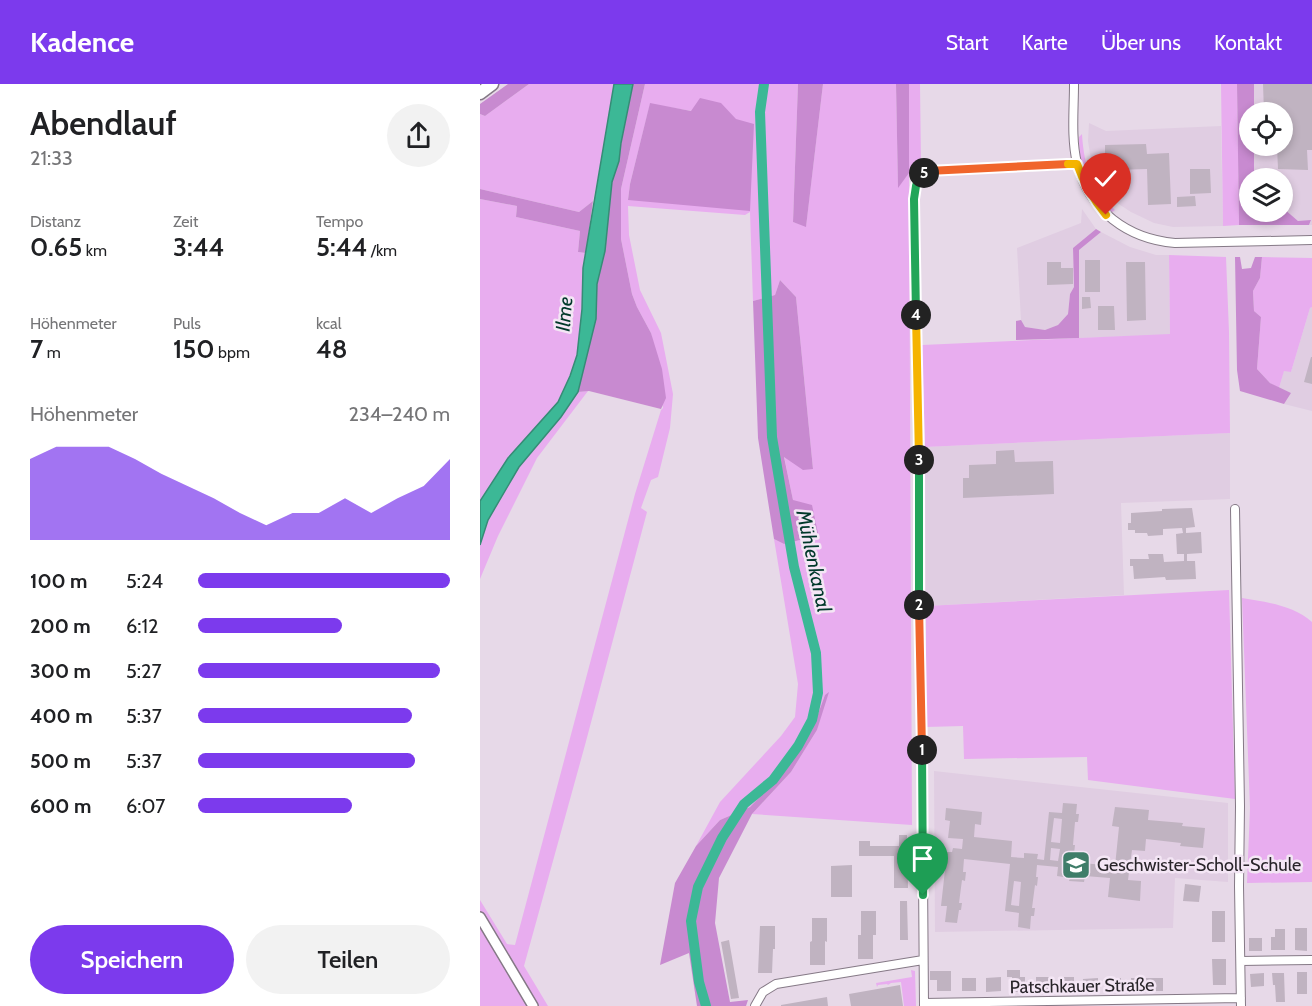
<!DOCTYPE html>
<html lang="de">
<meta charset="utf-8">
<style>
:root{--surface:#fff;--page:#f2f2f2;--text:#202124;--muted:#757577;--accent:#7c3aed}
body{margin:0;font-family:Cabin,sans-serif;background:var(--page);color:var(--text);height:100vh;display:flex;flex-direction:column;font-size:22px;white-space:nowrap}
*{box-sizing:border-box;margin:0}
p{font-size:20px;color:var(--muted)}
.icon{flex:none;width:33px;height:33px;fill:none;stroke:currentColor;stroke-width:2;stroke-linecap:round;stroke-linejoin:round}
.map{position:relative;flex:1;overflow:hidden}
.side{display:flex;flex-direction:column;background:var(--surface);width:480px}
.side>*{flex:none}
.fabs{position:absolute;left:759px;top:18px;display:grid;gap:12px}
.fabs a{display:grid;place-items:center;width:54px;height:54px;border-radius:50%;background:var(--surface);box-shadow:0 3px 9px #0003;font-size:30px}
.pin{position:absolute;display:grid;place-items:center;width:51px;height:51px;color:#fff;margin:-62px -26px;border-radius:50% 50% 50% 0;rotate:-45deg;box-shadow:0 0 6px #0007}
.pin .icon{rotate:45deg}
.km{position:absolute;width:30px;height:30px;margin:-15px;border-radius:50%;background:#222;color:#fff;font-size:16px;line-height:30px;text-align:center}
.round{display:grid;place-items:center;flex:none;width:63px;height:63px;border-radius:32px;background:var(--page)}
.headline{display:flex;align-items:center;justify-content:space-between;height:102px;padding:0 30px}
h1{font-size:33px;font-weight:600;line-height:45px}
.metrics{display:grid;grid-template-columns:repeat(3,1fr);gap:9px;height:102px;padding:6px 30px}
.metrics div{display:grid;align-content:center}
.metrics b{font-size:26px;font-weight:600}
.metrics small{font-size:16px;font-weight:400}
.metrics p{font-size:16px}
.chart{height:168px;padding:12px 30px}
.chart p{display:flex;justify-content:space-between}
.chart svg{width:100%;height:108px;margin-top:6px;fill:var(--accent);opacity:.7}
.button{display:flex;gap:12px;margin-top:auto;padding:12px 30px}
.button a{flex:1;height:69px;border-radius:36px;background:var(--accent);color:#fff;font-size:24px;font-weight:600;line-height:69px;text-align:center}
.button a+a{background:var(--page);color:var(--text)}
ul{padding:0 30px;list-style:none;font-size:20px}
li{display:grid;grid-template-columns:96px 72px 1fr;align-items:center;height:45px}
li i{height:15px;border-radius:8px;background:var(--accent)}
header{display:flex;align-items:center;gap:36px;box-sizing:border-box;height:84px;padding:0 30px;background:var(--accent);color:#fff}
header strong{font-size:28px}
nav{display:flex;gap:33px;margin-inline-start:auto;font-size:21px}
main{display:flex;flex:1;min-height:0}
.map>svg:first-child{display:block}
.built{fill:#e0cde2}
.green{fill:#e8adef;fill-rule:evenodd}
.forest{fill:#c88ad0}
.water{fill:#3cb896;stroke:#368c76;stroke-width:1.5}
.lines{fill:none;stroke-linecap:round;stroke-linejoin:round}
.canal{stroke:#3cb896;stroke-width:10}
.building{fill:#c0b3c1;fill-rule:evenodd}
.minor-casing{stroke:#857986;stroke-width:10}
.tertiary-casing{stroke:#857986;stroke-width:12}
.primary-casing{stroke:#857986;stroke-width:15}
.minor{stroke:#fff;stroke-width:8}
.tertiary{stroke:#fff;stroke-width:9}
.primary{stroke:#fff;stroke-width:12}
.split-1-casing{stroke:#fff;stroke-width:12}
.split-2-casing{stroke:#fff;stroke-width:12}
.split-3-casing{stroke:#fff;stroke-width:12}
.split-4-casing{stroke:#fff;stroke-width:12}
.split-5-casing{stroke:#fff;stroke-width:12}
.split-6-casing{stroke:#fff;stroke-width:12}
.split-7-casing{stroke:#fff;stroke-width:12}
.split-1{stroke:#22a559;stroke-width:8}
.split-2{stroke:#f0652b;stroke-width:8}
.split-3{stroke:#22a559;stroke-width:8}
.split-4{stroke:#f5b400;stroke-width:8}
.split-5{stroke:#22a559;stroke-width:8}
.split-6{stroke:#f0652b;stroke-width:8}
.split-7{stroke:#f5b400;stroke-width:8}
.labels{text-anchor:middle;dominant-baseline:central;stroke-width:5;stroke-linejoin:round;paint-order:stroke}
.poi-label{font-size:18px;fill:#29252a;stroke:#f4e6f5;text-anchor:start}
.street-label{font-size:18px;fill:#29252a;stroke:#f4e6f5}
.water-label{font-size:20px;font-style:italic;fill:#00382a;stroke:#f4e6f5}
</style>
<header>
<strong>Kadence</strong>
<nav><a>Start</a><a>Karte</a><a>Über uns</a><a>Kontakt</a></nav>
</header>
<main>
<section class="side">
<div class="headline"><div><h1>Abendlauf</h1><p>21:33</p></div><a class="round"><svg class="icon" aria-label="share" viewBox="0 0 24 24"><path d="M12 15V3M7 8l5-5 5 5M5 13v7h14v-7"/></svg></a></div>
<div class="metrics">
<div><p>Distanz</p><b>0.65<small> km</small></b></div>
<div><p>Zeit</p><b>3:44</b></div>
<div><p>Tempo</p><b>5:44<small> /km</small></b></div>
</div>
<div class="metrics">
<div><p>Höhenmeter</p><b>7<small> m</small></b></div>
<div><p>Puls</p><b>150<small> bpm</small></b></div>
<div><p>kcal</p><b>48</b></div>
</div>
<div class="chart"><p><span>Höhenmeter</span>234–240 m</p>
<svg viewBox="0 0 160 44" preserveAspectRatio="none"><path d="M0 44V11L10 6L20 6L30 6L40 11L50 17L60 22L70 27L80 33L90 38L100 33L110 33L120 27L130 33L140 27L150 22L160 11V44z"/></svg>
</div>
<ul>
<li><b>100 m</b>5:24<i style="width:100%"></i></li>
<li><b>200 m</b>6:12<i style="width:57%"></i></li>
<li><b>300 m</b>5:27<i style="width:96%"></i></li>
<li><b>400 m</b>5:37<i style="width:85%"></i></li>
<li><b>500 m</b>5:37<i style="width:86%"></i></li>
<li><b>600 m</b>6:07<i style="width:61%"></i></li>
</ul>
<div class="button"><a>Speichern</a><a>Teilen</a></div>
</section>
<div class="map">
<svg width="832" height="922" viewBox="0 0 832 922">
<rect width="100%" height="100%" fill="#e7d9e8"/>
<path class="built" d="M774,0H832V141H829L831,137H818L803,124L802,94H771L770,93L774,92V62H802V28H774Z
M609,39L626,47L741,42L743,142L693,143L674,139L651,128L631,115L619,98L612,82L608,57Z
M602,125L616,145L593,164L594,203L590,210L588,230L578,241L565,246L544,243L541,236L537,164L601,139Z
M621,148L650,163L676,171H689L690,251L599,254V166Z
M832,223V327L804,320L811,309L799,304L804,286L811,288L830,224Z
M750,349V415L641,419L644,511L446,522L445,363Z
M454,687L748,719V798L695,794L693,844L455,848Z"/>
<path class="green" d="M49,0H134L123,69L113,117L99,128L0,105V30L5,32Z
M165,0H318L313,138L326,142L343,0H416L418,103L429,89V0H440L441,82L429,90L432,741L272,730L311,688L337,646L345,611L332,646L306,686L270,723L240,736L216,762L240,718L301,652L315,633L318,600L294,455L304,460L320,456L339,454L313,416L304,372L323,385H333L316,213L300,196L295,211L273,217L270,128L265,131L148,122L149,151L160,206L181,249L193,310L190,344L178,393L171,396L161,424L167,428L105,661L44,882L68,922H0V816L27,860L35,861L155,410L181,326L183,324L171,249L157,223L152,210L141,155V105ZM170,20L212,27L148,116L150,100Z
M741,0H757L759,141L743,142Z
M602,50C604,82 611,104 635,126L631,129C608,105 599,87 599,53Z
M0,115L37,122L36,133L100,147L98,168L106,169L103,184L102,225L97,271L90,292L78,318L28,374L0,417Z
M689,171L746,173L749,248L750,349L445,363L442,261L690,250Z
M782,173L832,174V223L830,224L811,288L804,287L799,304L790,299L777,285L781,233L774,227L773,207L780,194Z
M108,307L57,374L18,452L0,495V461L8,436L39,383L81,333L98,308Z
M749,506L755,715L608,696L607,673L484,675L483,642L446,643V522Z
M762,514C786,518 813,521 832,538V798L767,799L770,724Z
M431,886L435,887L436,922H424L421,898L411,899L408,901L407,900L398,901L397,903L396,899L432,893Z"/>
<path class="forest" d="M28,0H49L5,32L0,30V20Z
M153,0H165L141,105V155L152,210L157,223L171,249L182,285L186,314L181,325L109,307L98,308L116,235L117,200L125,167L132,98L139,77L141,60Z
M318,0H343L326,143L313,138Z
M416,0H429V89L418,104Z
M757,0H774V28H770V62H774V93L770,94V128H802L803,124L818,137L831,136L829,141H759Z
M220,14L241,19L256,35L274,40L270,127L148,116L150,100L170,19L211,27Z
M0,105L99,128L113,117L106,169L98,168L100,147L36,133L37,122L0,115Z
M616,145L621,148L599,166V254L536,256V237L541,236L545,243L565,246L578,241L588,230L590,210L594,203L593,164Z
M755,173H760L762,185L771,184L775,173H782L780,194L773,207L774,227L781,233L777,285L790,299L811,309L804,320L760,307L757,286Z
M300,196L316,213L333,385L323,386L304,373L313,416L332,421L339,454L320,456L304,460L294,455L278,354L273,217L295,211Z
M349,608L337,646L311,688L272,730L239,794L235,839L250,918L268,916L266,922H217L209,869L180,881L195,799L216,762L240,736L270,723L306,686L332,646L345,611Z"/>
<path class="water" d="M134,0H153L141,59L139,77L132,98L125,167L117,200L116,235L98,308L81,333L39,383L8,436L0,461V417L28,374L78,318L90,292L97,271L102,225L103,184Z"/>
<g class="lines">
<path class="canal" d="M226,922L219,898L211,837L218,803L242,754L264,720L293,696L318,662L332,636L338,609L336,569L314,483L292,353L280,28L284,0"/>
</g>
<path class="building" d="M783,0H832V66H827L828,86L798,85L797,62H802V28H784Z
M666,60L667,70L689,69L691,120L668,121L667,85L635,86L636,99L626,100V86L621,87V70L625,69V61Z
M710,85H730L731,109L710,110Z
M715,112L716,122L697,123V113Z
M605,176H620V208H605Z
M567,178H581V184H593V200L567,201Z
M646,178H665L666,236L647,237Z
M602,213H610L611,224L602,225Z
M618,222H634L635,246H618Z
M831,273H832V300L824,298Z
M534,366L535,378L573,377L574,410L483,414V394H489V381L516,380V367Z
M712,424L715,443L706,444V449L721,448L722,469L707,470V477H715L716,495L686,496L685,493L654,495L653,482H650V475H669L668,470H683L684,478L704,477V470H697L696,450L703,449L702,444L683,445V451L668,452L667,449H655V446H648V439H651V429L682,427V425Z
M583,719L597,720L596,730H599L598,738H595L593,761H595L594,770L592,769L591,778L635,782L639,743L632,742L635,723L669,726L668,736L703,739L702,742L725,744L723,764L700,762L701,759L666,755L665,767L652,766L648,796L661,797L660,817L628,813L630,794L605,792L604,798L589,797L590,794L577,792L578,783L557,781L556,793H558L557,802L555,801L552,824H555L554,832H551L550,845L538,843L539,829L525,827L530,780L484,775L483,788H486L485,797L482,796L479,819H482L481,826H479L477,839L465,838L467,822H461L467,768H472L473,764L482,765L483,755L468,754L470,737L465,736L466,724L502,728L501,741L495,740L494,753L532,757L531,773L544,774V769L558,770L557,775L564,776L569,728L582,729ZM574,734L582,735L580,759L571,758ZM571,764L580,765L578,777L570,776ZM534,797L541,798L539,822L531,821Z
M419,751H427L428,804H414V772H379V757H390V762H419Z
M372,781V813H351V782Z
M705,800L721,802L719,818L703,817Z
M420,817H427L428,856H420Z
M381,827H396V851H393V875H378V851H381Z
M732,827H745V858H732Z
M332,834H347V858L345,857V881H330V858L332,857Z
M280,842H295V865H293L292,889H278Z
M815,844H827V867L815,866Z
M795,845H805V866H791V853H795Z
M769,854H782V867H769Z
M249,856L259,914L251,915L241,858Z
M732,875H746V901H733Z
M527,886H540V893H545V908H532V893H527Z
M450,887H471V907H457V896H450Z
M817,888H827V910H817Z
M784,889V902L771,903L770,890Z
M792,889H804L805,918H796L795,901H793Z
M521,893V907L506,908V894Z
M556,893H570V906H556Z
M579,893H594V908H579Z
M482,894H496V907H482Z
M618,894V908H602L603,895Z
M627,894H641V908H627Z
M651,894H683V907H651Z
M420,901L423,922H371L369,910Z
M347,913L348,922H301V921Z"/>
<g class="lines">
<g class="minor-casing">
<path id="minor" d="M594,0C594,26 591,54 597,79C609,127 648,155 695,159L832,156
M755,425L760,722L759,802L761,922
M761,877L832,876
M444,919L761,914
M275,922L283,908L296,900L443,876
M444,922L442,660L439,527L438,362L434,115L436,102L439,92L448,87L597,80"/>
</g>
<g class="tertiary-casing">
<path id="tertiary" d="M0,833L53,922"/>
</g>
<g class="primary-casing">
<path id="primary" d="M0,9L12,0"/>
</g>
<use href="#minor" class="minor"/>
<use href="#tertiary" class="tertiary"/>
<use href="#primary" class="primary"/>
</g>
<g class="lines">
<g class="split-1-casing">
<path id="split-1" d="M442,666L443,811"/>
</g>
<g class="split-2-casing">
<path id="split-2" d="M439,521L442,666"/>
</g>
<g class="split-3-casing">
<path id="split-3" d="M439,376V521"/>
</g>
<g class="split-4-casing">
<path id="split-4" d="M436,231L439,376"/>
</g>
<g class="split-5-casing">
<path id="split-5" d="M436,231L434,115L436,102L439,92L444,89"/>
</g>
<g class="split-6-casing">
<path id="split-6" d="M444,89L448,87L588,80"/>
</g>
<g class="split-7-casing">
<path id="split-7" d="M588,80H597C604,100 613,115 626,131"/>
</g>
<use href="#split-1" class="split-1"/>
<use href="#split-2" class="split-2"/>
<use href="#split-3" class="split-3"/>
<use href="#split-4" class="split-4"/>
<use href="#split-5" class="split-5"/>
<use href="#split-6" class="split-6"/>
<use href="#split-7" class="split-7"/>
</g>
<defs>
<g id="school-square" transform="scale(1.5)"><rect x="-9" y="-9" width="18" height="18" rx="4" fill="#3f7d69" stroke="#f4e6f5"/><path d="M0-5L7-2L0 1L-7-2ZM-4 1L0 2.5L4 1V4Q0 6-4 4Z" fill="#fff"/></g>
</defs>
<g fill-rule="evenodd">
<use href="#school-square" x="596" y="781"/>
</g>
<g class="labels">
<g class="poi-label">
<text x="617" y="781">Geschwister-Scholl-Schule</text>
</g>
<g class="street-label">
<text transform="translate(602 902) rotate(-1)">Patschkauer Straße</text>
</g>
<g class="water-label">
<text transform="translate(84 230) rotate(-85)">Ilme</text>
<text transform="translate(334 477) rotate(78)">Mühlenkanal</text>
</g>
</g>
</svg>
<div class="fabs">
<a><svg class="icon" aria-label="locate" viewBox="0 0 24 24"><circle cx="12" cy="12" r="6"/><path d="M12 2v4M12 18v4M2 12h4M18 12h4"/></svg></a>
<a><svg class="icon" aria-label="layers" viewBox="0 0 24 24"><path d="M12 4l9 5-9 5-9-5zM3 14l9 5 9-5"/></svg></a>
</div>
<div class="pin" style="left:443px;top:811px;background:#1e9e55"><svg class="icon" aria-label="arrive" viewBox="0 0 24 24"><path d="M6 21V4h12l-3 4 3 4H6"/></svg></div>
<div class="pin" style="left:626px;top:131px;background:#d93025"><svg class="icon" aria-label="check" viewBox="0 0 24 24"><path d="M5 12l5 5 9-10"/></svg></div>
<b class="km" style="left:442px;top:666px">1</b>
<b class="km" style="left:439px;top:521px">2</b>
<b class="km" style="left:439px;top:376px">3</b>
<b class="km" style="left:436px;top:231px">4</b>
<b class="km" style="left:444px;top:89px">5</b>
</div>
</main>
